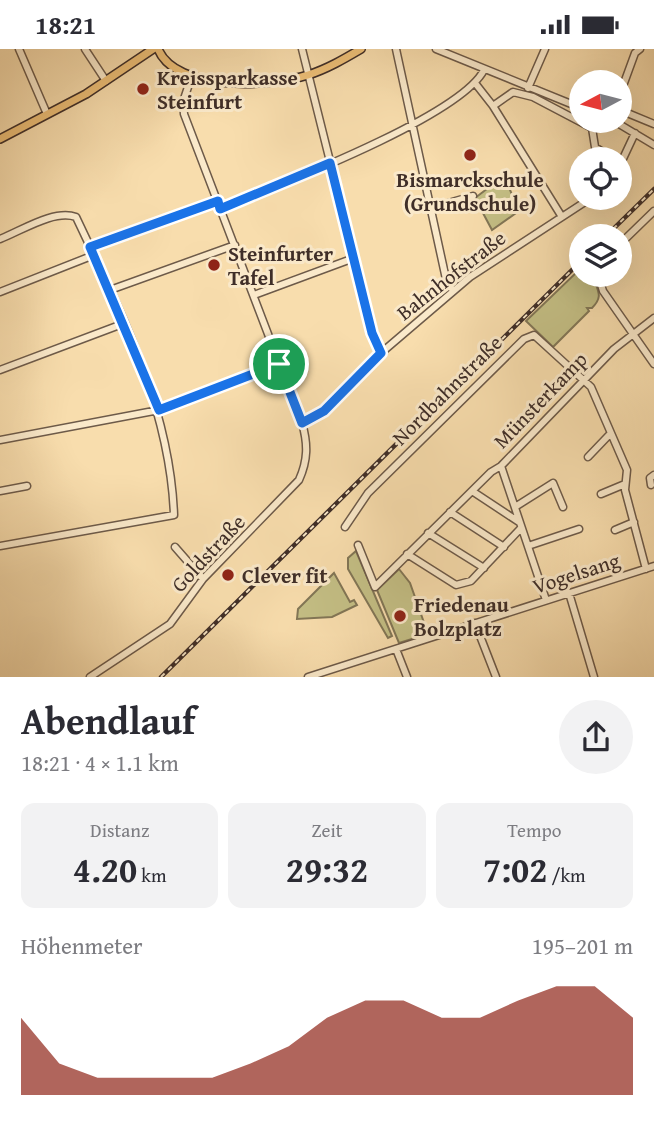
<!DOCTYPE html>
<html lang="de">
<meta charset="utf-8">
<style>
:root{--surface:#fff;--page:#f2f2f3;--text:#2b2b33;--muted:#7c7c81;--accent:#8f2418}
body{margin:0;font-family:"Gentium Book Plus",serif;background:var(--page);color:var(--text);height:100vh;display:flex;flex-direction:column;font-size:26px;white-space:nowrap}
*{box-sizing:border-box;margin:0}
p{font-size:23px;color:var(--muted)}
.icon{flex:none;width:38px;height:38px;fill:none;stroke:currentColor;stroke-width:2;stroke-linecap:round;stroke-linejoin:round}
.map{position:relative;height:628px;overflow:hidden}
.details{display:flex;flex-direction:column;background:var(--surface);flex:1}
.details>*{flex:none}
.needle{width:46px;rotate:263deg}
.buttons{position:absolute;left:569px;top:21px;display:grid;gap:14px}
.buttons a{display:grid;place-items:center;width:63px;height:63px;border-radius:50%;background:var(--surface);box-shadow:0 7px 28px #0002;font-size:35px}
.pin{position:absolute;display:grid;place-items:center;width:60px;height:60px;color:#fff;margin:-30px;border:4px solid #fff;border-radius:50%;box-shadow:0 2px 7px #0007}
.round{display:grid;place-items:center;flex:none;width:74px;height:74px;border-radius:37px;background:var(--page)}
.summary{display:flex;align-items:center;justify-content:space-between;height:119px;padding:0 21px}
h1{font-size:38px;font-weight:600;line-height:52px}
.stats{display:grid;grid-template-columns:repeat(3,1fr);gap:10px;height:119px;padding:7px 21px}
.stats div{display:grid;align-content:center;border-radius:14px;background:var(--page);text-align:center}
.stats b{font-size:35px;font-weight:600}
.stats small{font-size:19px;font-weight:400}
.stats p{font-size:19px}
.chart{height:196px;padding:14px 21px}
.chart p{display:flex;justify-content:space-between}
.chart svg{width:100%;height:126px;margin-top:7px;fill:var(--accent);opacity:.7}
.status{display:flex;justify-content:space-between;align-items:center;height:49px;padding:0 35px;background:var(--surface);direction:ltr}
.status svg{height:19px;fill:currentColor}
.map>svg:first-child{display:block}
.green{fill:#c4bf85;stroke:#827656;stroke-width:2}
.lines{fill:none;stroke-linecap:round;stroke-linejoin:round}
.minor-casing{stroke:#6d5a49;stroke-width:9}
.major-casing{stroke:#3f2e28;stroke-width:10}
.minor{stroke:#fae9ca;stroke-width:6}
.major{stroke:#ecbe76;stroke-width:7}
.rail-casing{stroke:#3f2e28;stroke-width:4.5}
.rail{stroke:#fae9ca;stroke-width:2;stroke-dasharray:5;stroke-linecap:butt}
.route-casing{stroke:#fff;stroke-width:14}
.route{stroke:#1a73e8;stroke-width:9}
.poi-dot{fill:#8f2418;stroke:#fae9ca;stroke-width:2.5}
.labels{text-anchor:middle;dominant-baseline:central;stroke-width:6;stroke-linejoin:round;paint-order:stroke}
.poi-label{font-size:21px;font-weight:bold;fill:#3f2e28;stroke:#fae9ca;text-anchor:start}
.street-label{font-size:21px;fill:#3f2e28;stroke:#fae9ca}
</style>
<div class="status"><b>18:21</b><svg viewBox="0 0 49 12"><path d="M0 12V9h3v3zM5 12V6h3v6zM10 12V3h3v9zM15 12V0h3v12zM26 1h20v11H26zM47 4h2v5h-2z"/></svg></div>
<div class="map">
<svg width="654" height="628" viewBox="0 0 654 628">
<rect width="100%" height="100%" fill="#f8ddad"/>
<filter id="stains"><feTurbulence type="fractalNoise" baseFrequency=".00286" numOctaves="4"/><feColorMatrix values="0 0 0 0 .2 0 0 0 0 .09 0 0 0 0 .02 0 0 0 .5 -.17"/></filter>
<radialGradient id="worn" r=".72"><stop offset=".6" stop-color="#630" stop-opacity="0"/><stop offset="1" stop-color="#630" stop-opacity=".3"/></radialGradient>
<path class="green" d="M504,127L519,162L492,181L475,149Z
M581,219V226H593C596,241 605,246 592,259H587L589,262L553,298L526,272Z
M356,502L392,587L388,589L348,520V509Z
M399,520L410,534L428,585L399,594L377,541Z
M334,524L350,553L354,551L357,556L332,568L297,570L298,560Z"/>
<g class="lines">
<g class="minor-casing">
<path id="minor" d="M19,0L47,65
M85,0L106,32
M302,0L369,269L381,304
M396,0L446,230L453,242
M436,0L581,59
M475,34L493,57L562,168
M528,39L545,0
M620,45L635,4L640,0
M493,57L513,43L533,48L592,79L595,98L607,106
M620,61L654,75
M614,72L654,96
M620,116L635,84
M431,159L473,147
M221,160C275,138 460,68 484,21
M0,190C21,182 54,160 76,168C121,263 170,359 174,466L0,497
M620,195L654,162
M90,198L218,152
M598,226L603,242L654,315
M110,241L235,196
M0,243L94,206
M254,246L354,209
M0,321L125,274
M302,374L324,362L381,304L470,228L591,149
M0,391L159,361L279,315
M588,408L610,385
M501,417L546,551
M651,436L650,429L654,426
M0,442L27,437
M472,442L519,473
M601,445L625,435
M515,458L553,434L563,458
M450,463L504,498
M345,478L368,444L524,290L534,286L591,338L627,421L625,441L646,520
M615,481L634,473
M428,484L484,519
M358,496L375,538L491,423L501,417L614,300L654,269
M528,497L579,480
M175,498L203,530
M407,505L456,536L471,532L521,479
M569,544L594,628
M475,574L496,628
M396,600L407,628
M90,628L170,575L203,530L299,431C308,411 308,395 302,374L184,65L183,53L191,29
M308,628L654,517"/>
</g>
<g class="major-casing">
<path id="major" d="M158,0C176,43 270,38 308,26C327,20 344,10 361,0
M0,90L86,45L153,0"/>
</g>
<use href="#minor" class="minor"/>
<use href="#major" class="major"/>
<g class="rail-casing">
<path id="rail" d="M606,187L654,140
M161,628L581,212"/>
</g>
<use href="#rail" class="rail"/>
</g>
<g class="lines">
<g class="route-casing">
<path id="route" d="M330,114L372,284L381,304L324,362L302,374L279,315L159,361L90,198L218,152L220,160Z"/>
</g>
<use href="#route" class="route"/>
</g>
<g class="poi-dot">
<circle cx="143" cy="40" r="7"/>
<circle cx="470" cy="106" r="7"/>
<circle cx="214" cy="216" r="7"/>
<circle cx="228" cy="526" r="7"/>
<circle cx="400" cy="567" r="7"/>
</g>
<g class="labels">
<g class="poi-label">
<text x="157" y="28">Kreissparkasse<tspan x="157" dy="24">Steinfurt</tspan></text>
<text x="470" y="130" text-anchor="middle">Bismarckschule<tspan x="470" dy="24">(Grundschule)</tspan></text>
<text x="228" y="204">Steinfurter<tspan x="228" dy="24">Tafel</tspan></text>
<text x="242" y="526">Clever fit</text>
<text x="414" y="555">Friedenau<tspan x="414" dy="24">Bolzplatz</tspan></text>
</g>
<g class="street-label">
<text transform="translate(451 226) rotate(-38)">Bahnhofstraße</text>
<text transform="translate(447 341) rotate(-45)">Nordbahnstraße</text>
<text transform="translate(540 351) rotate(-46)">Münsterkamp</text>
<text transform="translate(208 504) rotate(-47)">Goldstraße</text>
<text transform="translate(576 524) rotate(-18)">Vogelsang</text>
</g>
</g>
<rect width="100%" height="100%" filter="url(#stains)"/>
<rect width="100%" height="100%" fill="url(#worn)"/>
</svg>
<div class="buttons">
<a><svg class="needle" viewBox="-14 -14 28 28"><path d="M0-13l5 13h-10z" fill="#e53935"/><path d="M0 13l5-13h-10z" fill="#7c7c81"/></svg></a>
<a><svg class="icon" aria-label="locate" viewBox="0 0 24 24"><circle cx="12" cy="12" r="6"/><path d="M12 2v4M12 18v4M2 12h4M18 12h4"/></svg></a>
<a><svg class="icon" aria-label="layers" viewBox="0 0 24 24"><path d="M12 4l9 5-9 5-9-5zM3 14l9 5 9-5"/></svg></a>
</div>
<div class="pin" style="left:279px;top:315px;background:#1e9e55"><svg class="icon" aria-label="arrive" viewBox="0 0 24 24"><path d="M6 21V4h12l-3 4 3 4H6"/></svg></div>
</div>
<section class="details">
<div class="summary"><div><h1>Abendlauf</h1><p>18:21 · 4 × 1.1 km</p></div><a class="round"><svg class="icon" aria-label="share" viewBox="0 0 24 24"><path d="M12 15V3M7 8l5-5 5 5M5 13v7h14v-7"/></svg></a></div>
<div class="stats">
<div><p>Distanz</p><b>4.20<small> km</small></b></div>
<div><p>Zeit</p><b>29:32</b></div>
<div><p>Tempo</p><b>7:02<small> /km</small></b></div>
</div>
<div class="chart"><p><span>Höhenmeter</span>195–201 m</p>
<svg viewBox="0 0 160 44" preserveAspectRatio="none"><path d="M0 44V17L10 33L20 38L30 38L40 38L50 38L60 33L70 27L80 17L90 11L100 11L110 17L120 17L130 11L140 6L150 6L160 17V44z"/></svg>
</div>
</section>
